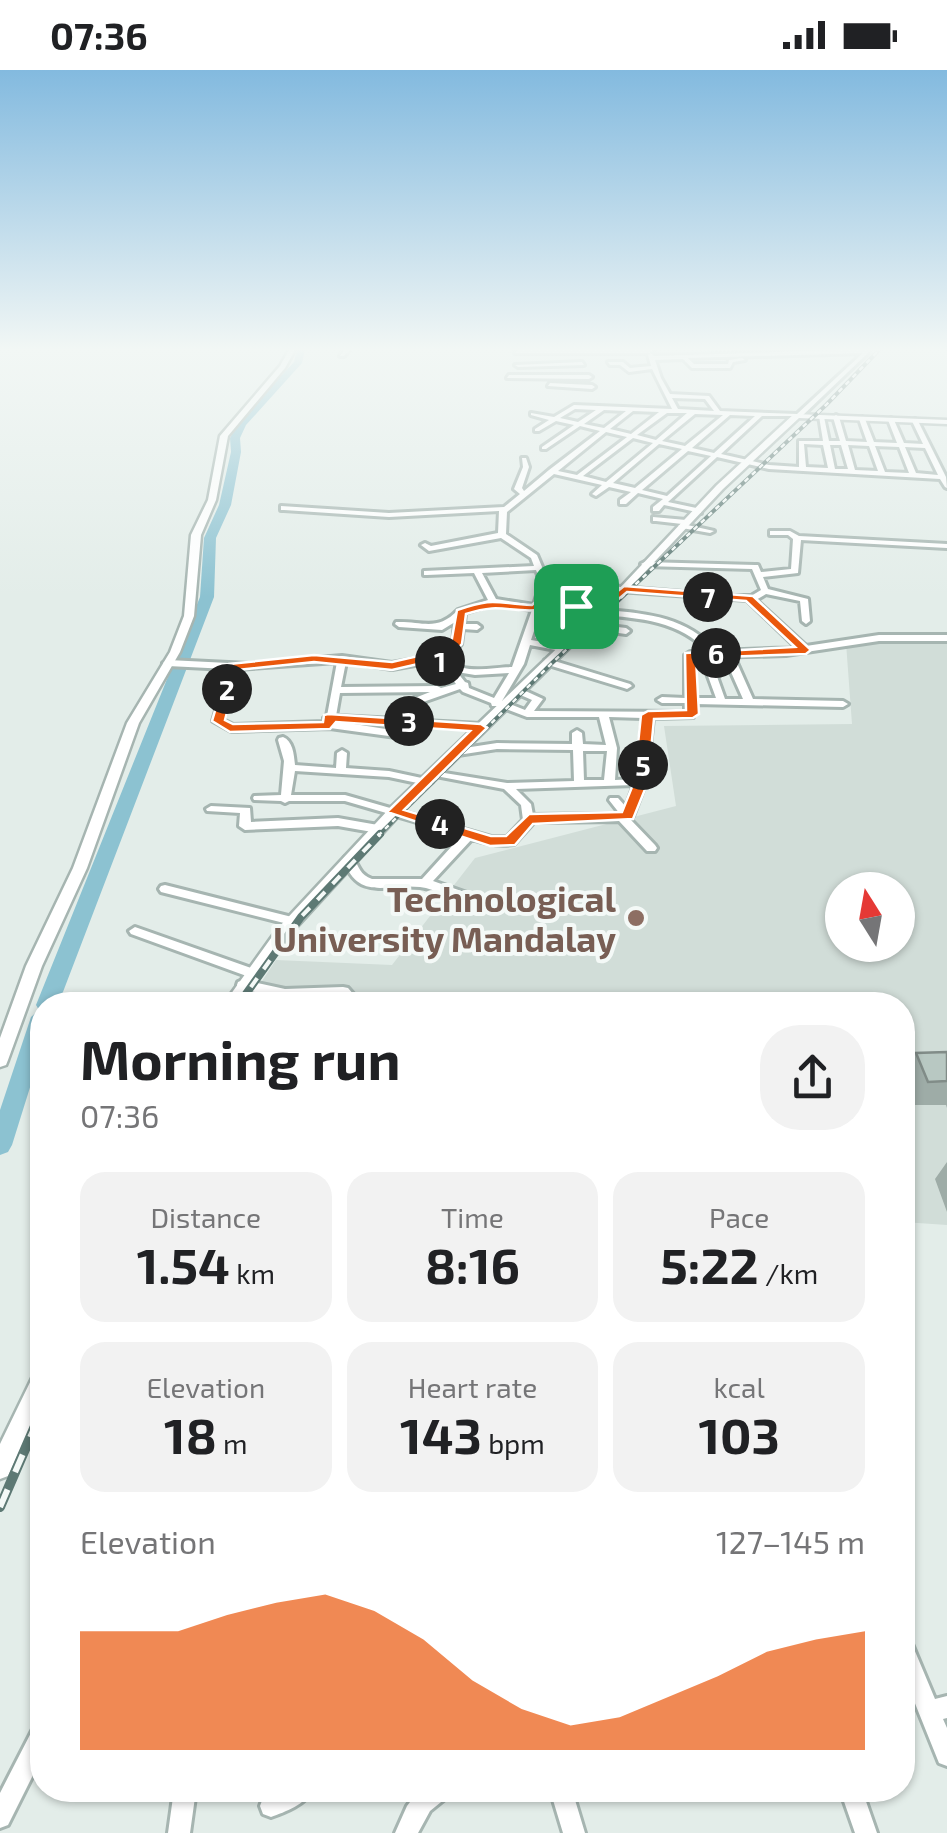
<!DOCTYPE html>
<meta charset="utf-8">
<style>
:root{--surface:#fff;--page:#f2f2f2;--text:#202124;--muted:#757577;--accent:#ea580c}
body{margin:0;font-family:"Exo 2",sans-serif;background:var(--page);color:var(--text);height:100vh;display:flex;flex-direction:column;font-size:38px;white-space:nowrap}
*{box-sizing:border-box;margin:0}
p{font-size:32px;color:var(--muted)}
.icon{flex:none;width:55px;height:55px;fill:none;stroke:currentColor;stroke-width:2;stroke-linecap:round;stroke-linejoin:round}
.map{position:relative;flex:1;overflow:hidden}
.sheet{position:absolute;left:30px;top:922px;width:885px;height:810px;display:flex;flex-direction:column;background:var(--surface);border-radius:40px;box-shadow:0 2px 8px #0004}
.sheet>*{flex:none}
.needle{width:65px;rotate:349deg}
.buttons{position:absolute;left:825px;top:802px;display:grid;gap:20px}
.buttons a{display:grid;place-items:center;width:90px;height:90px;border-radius:50%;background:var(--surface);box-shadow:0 2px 8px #0004;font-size:50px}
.pin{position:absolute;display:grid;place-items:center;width:85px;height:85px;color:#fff;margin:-42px;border-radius:20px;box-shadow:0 5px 15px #0006}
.km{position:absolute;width:50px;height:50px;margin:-25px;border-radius:50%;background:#222;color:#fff;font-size:28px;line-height:50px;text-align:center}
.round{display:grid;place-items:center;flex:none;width:105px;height:105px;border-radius:40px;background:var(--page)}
.summary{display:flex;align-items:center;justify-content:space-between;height:170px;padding:0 50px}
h1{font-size:55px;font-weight:700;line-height:75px}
.stats{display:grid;grid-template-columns:repeat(3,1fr);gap:15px;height:170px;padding:10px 50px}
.stats div{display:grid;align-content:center;border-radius:25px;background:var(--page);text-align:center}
.stats b{font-size:50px;font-weight:700}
.stats small{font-size:28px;font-weight:400}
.stats p{font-size:28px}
.chart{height:280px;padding:20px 50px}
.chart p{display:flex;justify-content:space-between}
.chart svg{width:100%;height:180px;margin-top:10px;fill:var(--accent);opacity:.7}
.status{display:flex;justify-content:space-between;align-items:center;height:70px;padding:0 50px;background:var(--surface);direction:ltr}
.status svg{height:28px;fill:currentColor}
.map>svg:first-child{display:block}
.built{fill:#d1ddd8;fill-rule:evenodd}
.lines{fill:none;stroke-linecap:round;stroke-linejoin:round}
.river{fill:#8cc2d1;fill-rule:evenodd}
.minor-casing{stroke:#a6b5b1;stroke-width:6}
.tertiary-casing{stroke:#a6b5b1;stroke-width:5}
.minor{fill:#fff;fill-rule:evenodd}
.tertiary{fill:#fff;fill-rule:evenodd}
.rail-far3-casing{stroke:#5d7974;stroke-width:4}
.rail-far2-casing{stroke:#5d7974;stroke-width:8}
.rail-far1-casing{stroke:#5d7974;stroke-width:9}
.rail-casing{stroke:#5d7974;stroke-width:10}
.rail-far3{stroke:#f4f9f7;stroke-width:2.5;stroke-dasharray:5;stroke-linecap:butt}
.rail-far2{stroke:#f4f9f7;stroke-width:4;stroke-dasharray:11;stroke-linecap:butt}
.rail-far1{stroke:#f4f9f7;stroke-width:5;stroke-dasharray:14;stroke-linecap:butt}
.rail{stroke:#f4f9f7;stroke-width:6;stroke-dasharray:19;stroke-linecap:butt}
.wall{fill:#9eaca7}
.building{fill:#b8c8c2;stroke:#818c88;stroke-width:2.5}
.route{fill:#ea580c;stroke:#fff;stroke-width:2.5;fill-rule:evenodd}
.education-dot{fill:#8d6e63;stroke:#f4f9f7;stroke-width:4}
.labels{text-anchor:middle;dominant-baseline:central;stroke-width:8;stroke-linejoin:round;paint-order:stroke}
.education-label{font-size:35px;font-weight:bold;fill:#785e54;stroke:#f4f9f7;text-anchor:end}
</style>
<div class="status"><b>07:36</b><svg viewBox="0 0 49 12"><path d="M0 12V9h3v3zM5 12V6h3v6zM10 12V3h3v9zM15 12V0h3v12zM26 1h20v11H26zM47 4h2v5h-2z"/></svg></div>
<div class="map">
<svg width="947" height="1763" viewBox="0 0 947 1763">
<rect width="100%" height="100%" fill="#e3ede9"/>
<path class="built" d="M947,569V1155L903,1152L902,935H246L276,890L392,895L475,788L676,736L664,656L852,654L846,573ZM842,820H898V875H842Z"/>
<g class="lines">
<path class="river" d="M297,280H305L302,293L246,355L240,368L241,382L231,435L216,468L214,527L58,935H42V979L12,1075L8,1082L0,1085V1040L31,947L39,940L36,935L200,527L204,468L219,435L231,382L230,368L238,352L294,292Z"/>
<g class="minor-casing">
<path id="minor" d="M344,280H349L344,286H340Z
M517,280H652L653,281L650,283H515Z
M839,280H871L802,346H762L721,384L769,395L799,397V371H823L819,346L824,347L829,371H840L833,347L836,345L839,347L846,371L867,372L859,349L862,347L865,349L874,372L897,373L888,350L891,348L894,350L904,373L923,374L912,351L915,349L918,351L946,407L947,418L945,417L940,409L769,399L717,387L668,432L701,439V443L664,435L659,441H653V437L663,429L638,423L626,434H620V430L631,422L609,417L596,426L592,424L602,415L554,404L507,442L506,464L537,485L548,511L731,526H751L761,520L752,499L645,496L641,494L645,492L755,495H758L761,502L791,499L793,469L788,465H770V461H790L799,466L947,474V478L801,470L798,503L763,507L768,519L808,529L810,551L806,554L802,551L800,531L766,524L756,530L806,576L879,565H947V571H879L786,585L710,587L725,629H743L727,593L732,590L737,593L753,629L843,631L848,634L843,637L695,634L693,647L653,648L646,712L633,746L630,749L655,775L657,778L655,781H647L619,751L534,752L514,774C499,776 486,774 472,769L433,811L467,823L469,826L467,829C450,830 437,819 420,817C386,813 360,832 343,790L345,787H353C359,797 360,805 372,809H422L462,765L345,731H289L285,733L281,731L254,730L253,728L254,726L281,725L284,691L278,670L279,668L283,667C293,671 294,685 295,695L336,698L337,683L342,680L347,683L346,698L389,701L431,710L432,712L427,715L389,707L295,701L291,725H345L491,767H507L523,750L521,735L504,719L436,706L431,703L432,701L507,713L574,711L573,680L497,679L458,685L453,682L458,679L497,673L572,674V663L577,660L582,663L583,674L606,675L599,647H527L498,636H492L491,633L463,622L460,619L409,637L405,650L481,654L486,657L484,659L404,655L401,664L396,667L330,658L231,661L213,651L228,599L168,596L163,593L168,590L249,594L342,586L392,593L432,586L439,588L453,574L455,552L442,560L399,557L395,554L396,552C423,551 437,562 458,540L488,530L474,503L427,505H424V501L534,496L531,488L501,468L429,481L421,475L425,473L431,476L498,463L499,441L389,447L284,440H281V436L389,443L504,437L520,424L514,419L523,397L522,388H526L529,397L522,418L524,421L549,400L600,361L580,356L546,379H542V377L574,355L556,351L539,361H535V359L549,350L531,345V343L554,347L574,335L672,339L652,299L629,302L620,295H610L608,292H623L630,298L651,296L648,285L651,283L654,286ZM863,283L797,344L720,341L709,326L670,324L661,308L655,290L683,289L692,298H730L733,292L745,290L742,288L729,290L728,294H694L688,288ZM672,328L705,329L714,341L678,339ZM575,339L596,340L578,352L560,348ZM604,340L626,341L604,358L584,354ZM633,341L659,342L631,364L610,359ZM667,343H687L656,370L637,365ZM695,344L723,345L685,376L662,371ZM730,345L755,346L714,383L692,378ZM606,362L627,367L577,405L558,401ZM633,368L653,373L606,412L583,406ZM659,374L682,379L635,418L613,413ZM804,374L823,375L828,398L806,397ZM830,375H841L848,399H835ZM848,375L869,376L878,401L855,400ZM875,376L899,377L909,403L885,402ZM905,377L925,378L938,405L916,403ZM688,381L711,386L667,426L642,420ZM536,500L541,513L534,535L496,529L482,503ZM548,516L747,530L797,578L717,581C686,547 650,544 606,540L608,538L604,535L544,529ZM494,534L532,540L512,597C492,598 463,604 447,591L461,574L463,559L477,560L481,557L477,554H464L465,543ZM543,534L598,540L596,542L600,545C640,548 680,551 708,582H690L685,585V628L662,627L657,630L662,633H685V642L534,641L543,629L519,618L514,621L516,623L532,630L525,640L502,631L524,594L530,575L561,581L565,578L561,575L531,570ZM701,587L716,628H695V588ZM337,592L327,646L324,648L325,652L233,655L223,650L237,599ZM346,592L392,599L432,592L442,595L456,614L441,618L437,616L341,617ZM457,602L475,605L509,603L494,628L469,618L468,613L465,612ZM430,622L402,633L396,649L336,646L340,623ZM609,647L643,648L636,709L615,710L617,678ZM335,651L394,655L392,660ZM583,681H607L604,710H584ZM634,715L626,737L618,728H610L609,730L620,744L533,745L531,734L516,719Z
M582,292L584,295L518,297L515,295Z
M509,305H589L592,307L589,309L507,308Z
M550,313L592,315L595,317L592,319L548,316Z
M653,447L686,450L690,452L689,454H683L714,461L710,463L682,458L678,456L682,454L656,451H653Z
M584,553L626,558L630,561L626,564L581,558V554Z
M548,589L630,614L632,616L627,619L624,618L545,594V590Z
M211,736L250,738L251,752L338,748L378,755L384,759L378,763L338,756L245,760L239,756L240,743L207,741L206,739Z
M165,815L292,847L298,851L292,855L161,822L159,819L161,816Z
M135,857L257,900L258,903L257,906L252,908L131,864L129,861Z
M243,910L285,919L343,917L348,918L355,926L352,935H338L340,927L285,929L238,918L237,915L238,912Z
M902,1564L909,1567L935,1629L947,1626V1648L943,1649L947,1658V1696L939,1693L902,1601Z
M42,1654V1687L8,1755L0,1758V1723L34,1657Z
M174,1720H196L190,1763H168Z
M278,1720H312C306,1734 285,1742 271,1747L263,1744L260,1736L263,1728Z
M419,1720H449L446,1728L430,1741L418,1763H395L407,1736Z
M550,1720H572L585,1763H563Z
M840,1720H862L877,1763H855Z"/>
</g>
<g class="tertiary-casing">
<path id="tertiary" d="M289,280H295L285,298L228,366L216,430L201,465L194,546L180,582L139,653L87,798L42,896L8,990L6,995L0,997V968L26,896L73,798L127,653L170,582L184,546L191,465L208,430L220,366L280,296Z
M794,344L947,350V354L799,348L723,419L627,521L399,745L289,865L240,935H223L279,857L389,739L621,517L717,415Z
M42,1298V1331L8,1406L0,1409V1374L35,1302Z"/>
</g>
<use href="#minor" class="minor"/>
<use href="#tertiary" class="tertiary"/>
<g class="rail-far3-casing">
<path id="rail-far3" d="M378,766L552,593L826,335L879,280"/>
</g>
<g class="rail-far2-casing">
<path id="rail-far2" d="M238,935L301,847L380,764"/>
</g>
<g class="rail-far1-casing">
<path id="rail-far1" d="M38,1349L42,1339"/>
</g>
<g class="rail-casing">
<path id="rail" d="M0,1437L39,1347"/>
</g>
<use href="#rail-far3" class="rail-far3"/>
<use href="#rail-far2" class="rail-far2"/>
<use href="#rail-far1" class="rail-far1"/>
<use href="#rail" class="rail"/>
</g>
<path class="wall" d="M947,982V1038L946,1035H913L902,1006L916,983Z
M947,1092V1142L935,1109Z"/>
<path class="building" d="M947,982V1011L928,1012L916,983Z"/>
<linearGradient id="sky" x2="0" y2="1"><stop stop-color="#83badf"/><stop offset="0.53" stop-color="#f2f7f5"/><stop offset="1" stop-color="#f2f7f5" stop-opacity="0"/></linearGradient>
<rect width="947" height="527" fill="url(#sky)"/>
<path class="route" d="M624,516L753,526L811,580L806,584L696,588L699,644L693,648L654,649L648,712L633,749L533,754L515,775L490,776L387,742L470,661L336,652L330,659L230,662L212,651L229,594L314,585L392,592L418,586L439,587L451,574L457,540C495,527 494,533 532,535L540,528L602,534ZM627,522L746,531L795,577L685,583L686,640L648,641L641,645L634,712L622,742L529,744L506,766H491L404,740L485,660L487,658L481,654L328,644L324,645L323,652L233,654L225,650L238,600L314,592L392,600L418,594L442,595L462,574L466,544C502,532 507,543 540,540L543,535L604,541Z"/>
<circle class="education-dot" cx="636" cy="848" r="10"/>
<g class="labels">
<g class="education-label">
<text x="616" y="828">Technological<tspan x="616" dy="40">University Mandalay</tspan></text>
</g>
</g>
</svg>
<div class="buttons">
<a><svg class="needle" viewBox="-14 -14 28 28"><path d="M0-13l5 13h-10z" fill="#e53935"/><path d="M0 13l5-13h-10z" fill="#757577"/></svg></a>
</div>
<div class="pin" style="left:576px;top:536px;background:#1e9e55"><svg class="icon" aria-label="arrive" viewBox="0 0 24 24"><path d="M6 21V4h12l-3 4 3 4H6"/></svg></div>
<b class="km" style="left:440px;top:591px">1</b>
<b class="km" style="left:227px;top:619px">2</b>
<b class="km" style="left:409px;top:651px">3</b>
<b class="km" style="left:440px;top:754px">4</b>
<b class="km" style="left:643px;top:695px">5</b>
<b class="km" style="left:716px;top:583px">6</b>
<b class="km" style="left:708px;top:527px">7</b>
<section class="sheet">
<div class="summary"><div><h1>Morning run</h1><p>07:36</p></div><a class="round"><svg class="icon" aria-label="share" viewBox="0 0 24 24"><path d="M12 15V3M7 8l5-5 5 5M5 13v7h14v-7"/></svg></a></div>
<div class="stats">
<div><p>Distance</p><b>1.54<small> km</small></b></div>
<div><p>Time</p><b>8:16</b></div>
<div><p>Pace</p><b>5:22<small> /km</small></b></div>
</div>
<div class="stats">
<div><p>Elevation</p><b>18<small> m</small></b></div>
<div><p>Heart rate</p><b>143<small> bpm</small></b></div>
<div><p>kcal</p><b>103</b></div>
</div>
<div class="chart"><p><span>Elevation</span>127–145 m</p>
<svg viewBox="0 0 160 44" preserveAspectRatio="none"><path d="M0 44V15L10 15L20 15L30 11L40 8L50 6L60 10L70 17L80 27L90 34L100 38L110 36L120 31L130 26L140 20L150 17L160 15V44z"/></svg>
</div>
</section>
</div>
